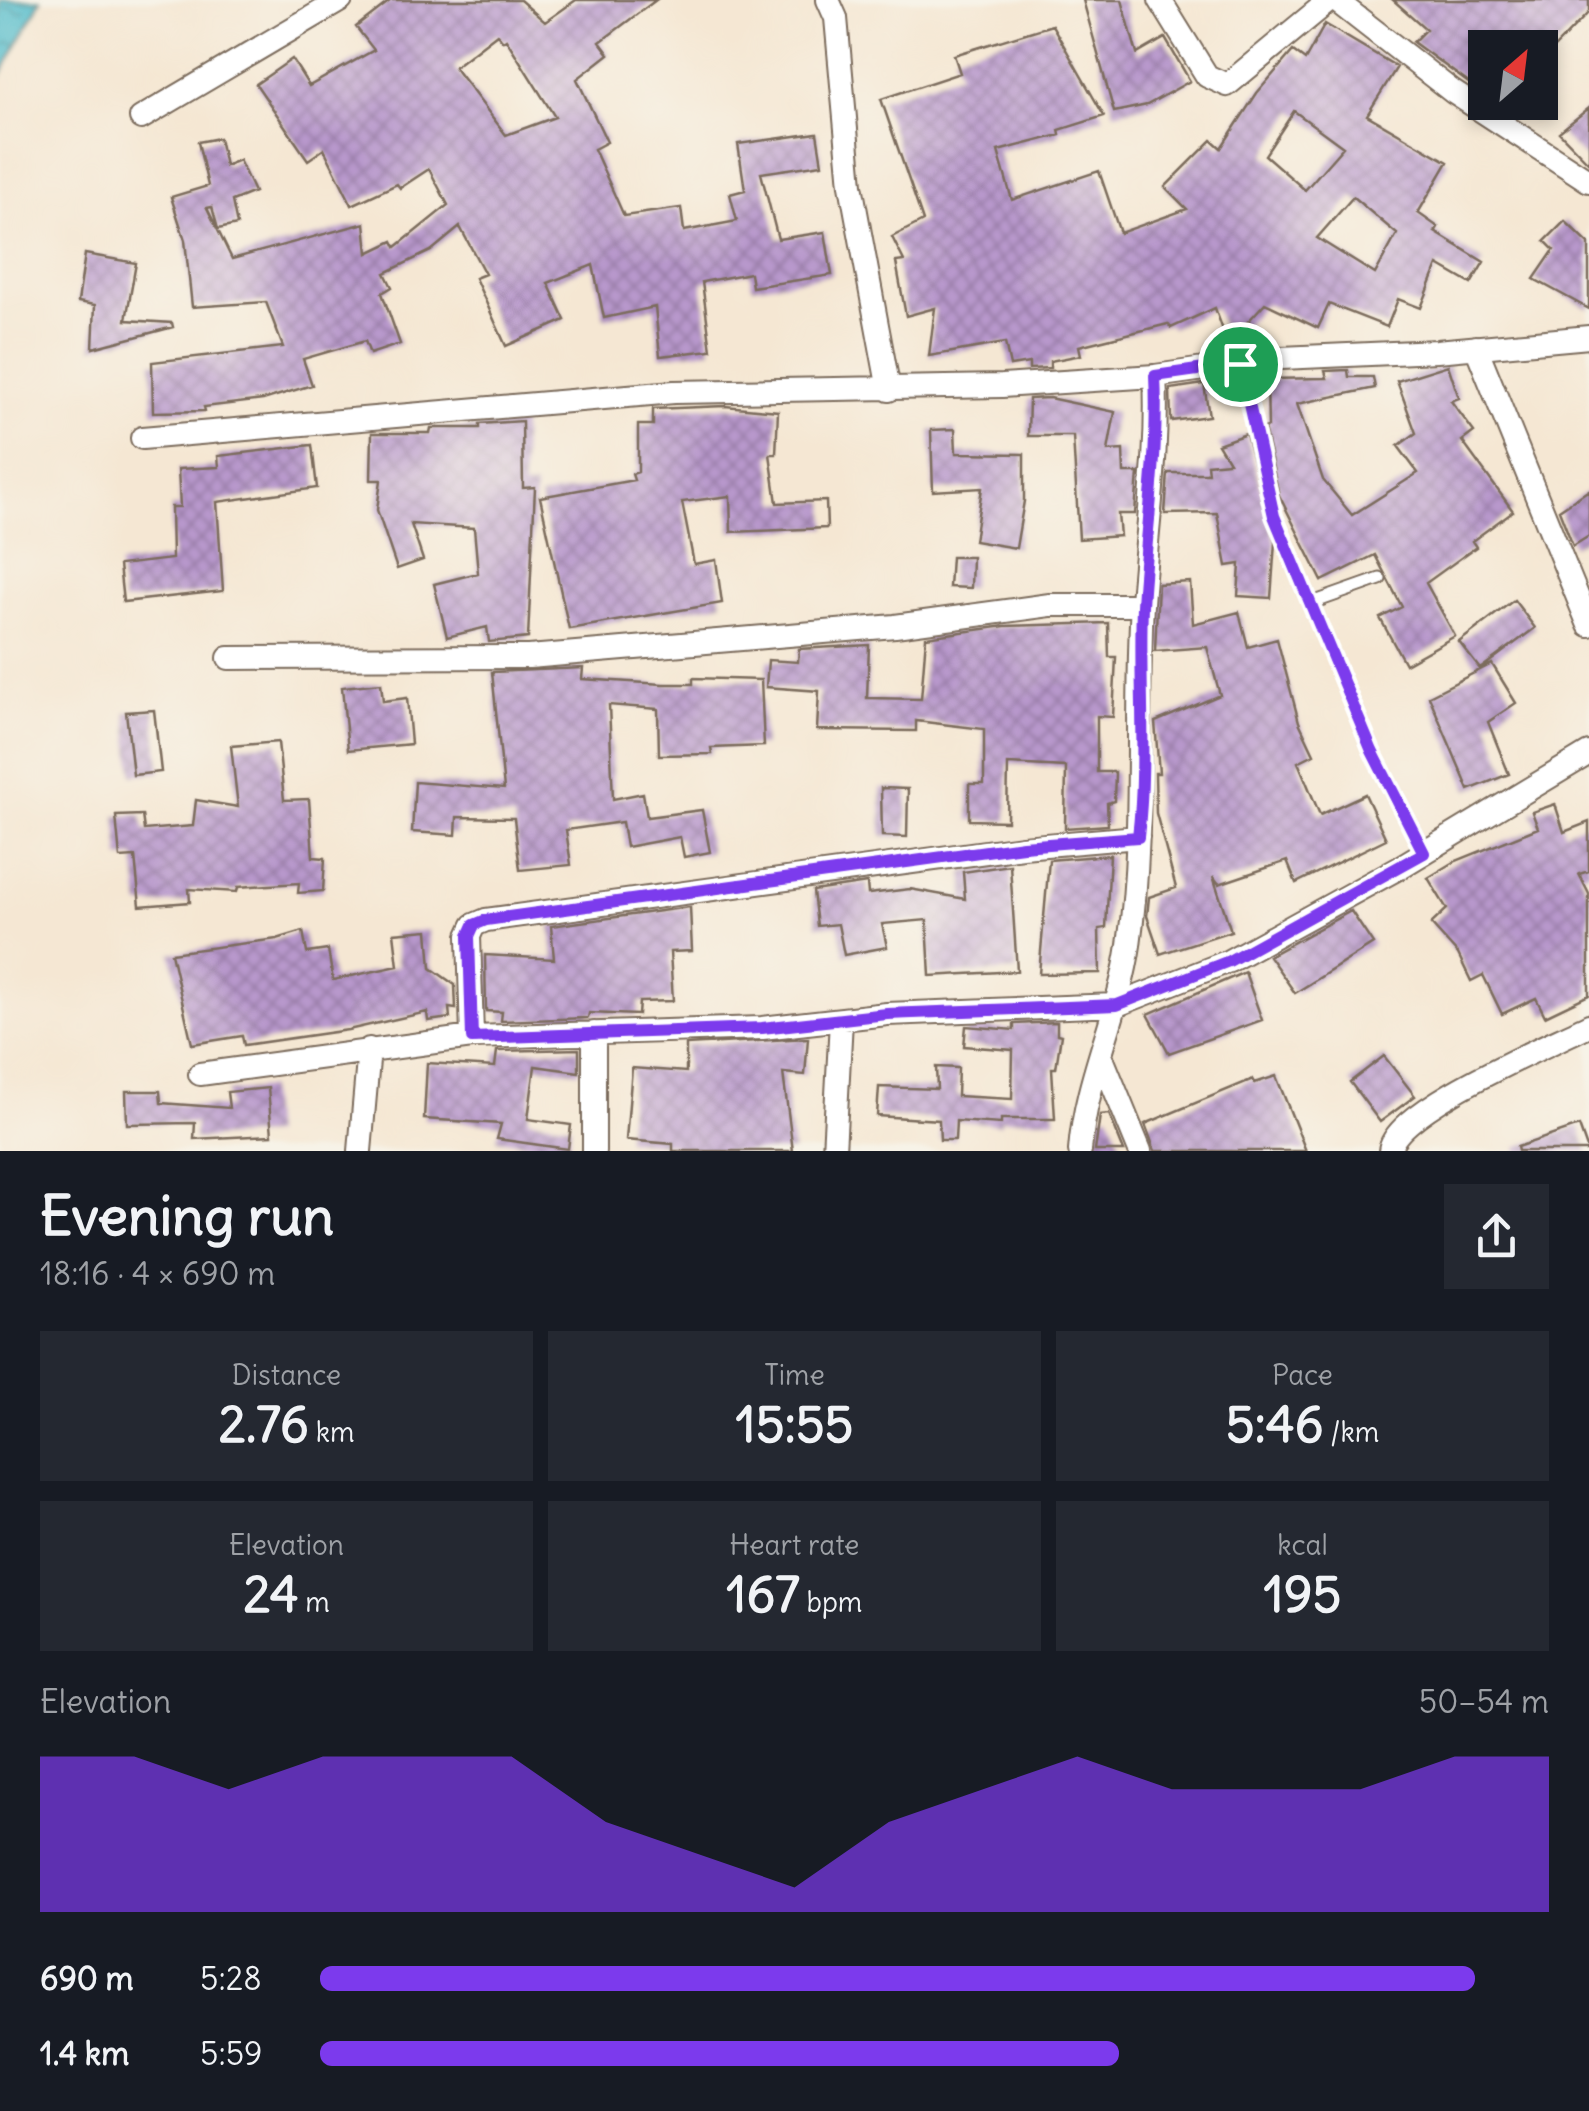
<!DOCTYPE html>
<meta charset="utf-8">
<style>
:root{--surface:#171b24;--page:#242831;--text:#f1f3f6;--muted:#9ea1a6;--accent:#7c3aed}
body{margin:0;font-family:Delius,sans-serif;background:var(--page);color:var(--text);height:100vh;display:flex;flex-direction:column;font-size:38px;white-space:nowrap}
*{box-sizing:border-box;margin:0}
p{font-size:32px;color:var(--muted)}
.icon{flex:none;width:55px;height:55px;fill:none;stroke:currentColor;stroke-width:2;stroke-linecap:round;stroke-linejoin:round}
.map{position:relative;height:1151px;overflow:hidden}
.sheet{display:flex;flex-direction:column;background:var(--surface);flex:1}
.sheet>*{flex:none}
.needle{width:65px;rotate:28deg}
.tools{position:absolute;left:1468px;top:30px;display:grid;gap:20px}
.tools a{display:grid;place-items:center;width:90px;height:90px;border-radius:0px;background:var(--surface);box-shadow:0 5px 15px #0003;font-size:50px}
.pin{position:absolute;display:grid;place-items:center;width:85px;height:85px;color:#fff;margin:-42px;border:5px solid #fff;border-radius:50%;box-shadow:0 2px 10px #0007}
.round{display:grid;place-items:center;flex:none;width:105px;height:105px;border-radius:0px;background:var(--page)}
.headline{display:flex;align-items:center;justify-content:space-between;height:170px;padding:0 40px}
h1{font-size:55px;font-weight:700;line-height:75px}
.metrics{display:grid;grid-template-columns:repeat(3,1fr);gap:15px;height:170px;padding:10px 40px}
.metrics div{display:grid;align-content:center;border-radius:0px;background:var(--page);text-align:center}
.metrics b{font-size:50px;font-weight:700}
.metrics small{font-size:28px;font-weight:400}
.metrics p{font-size:28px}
.chart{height:280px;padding:20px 40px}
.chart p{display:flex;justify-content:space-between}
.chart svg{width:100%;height:180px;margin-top:10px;fill:var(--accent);opacity:.7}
ul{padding:0 40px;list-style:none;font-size:32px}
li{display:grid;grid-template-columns:160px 120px 1fr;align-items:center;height:75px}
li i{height:25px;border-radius:12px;background:var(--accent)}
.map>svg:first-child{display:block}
.water{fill:url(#water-ripples);stroke:#457274;stroke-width:2.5}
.building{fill:url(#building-cross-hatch);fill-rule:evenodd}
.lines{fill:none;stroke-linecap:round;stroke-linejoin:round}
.lane-casing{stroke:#7c6c5d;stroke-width:15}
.street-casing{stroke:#7c6c5d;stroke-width:26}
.lane{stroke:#fff;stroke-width:11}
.street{stroke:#fff;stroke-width:22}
.route-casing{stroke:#fff;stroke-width:20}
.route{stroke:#7c3aed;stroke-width:12}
</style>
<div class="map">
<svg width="1589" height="1151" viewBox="0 0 1589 1151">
<defs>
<pattern id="water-ripples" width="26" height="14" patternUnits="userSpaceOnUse" patternTransform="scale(2.5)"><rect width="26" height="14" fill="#4fbbcb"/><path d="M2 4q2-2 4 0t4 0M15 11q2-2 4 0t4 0" fill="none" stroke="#4398a4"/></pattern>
<pattern id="building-cross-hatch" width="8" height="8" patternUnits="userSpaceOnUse" patternTransform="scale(2.5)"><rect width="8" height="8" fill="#b898cc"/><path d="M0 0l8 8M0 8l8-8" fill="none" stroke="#977ca5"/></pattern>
</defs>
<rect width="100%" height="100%" fill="#f7f3e8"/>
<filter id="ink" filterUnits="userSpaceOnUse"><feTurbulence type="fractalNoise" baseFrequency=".01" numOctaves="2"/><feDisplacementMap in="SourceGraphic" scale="20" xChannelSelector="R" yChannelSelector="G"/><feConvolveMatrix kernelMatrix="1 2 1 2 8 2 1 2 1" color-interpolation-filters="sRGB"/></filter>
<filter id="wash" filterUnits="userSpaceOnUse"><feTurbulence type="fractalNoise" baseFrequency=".0048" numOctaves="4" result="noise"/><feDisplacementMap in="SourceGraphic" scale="40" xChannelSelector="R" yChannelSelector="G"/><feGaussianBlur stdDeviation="2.25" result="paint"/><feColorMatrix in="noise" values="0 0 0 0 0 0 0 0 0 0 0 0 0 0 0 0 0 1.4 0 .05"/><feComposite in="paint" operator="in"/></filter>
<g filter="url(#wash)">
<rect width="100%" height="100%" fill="#f5e7d3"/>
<path class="water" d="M0,0H41L0,77Z"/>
<g id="blocks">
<path class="building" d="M391,0H520L545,22L576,0H656L600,42L609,54L577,79L607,142L594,149L624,216L681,208L684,231L737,221L730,194L745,190L738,144L817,133L822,164L761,173L778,239L825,232L832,275L752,287L750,273L702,282L711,350L660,356L655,307L604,318L593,265L548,283L565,320L506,346L475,278L485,274L460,227L431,251L385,273L392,287L382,293L400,344L370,354L365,341L303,359L312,385L263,400L204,407L205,411L153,412L152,362L283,347L266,302L192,307L185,240L171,197L208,186L198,142L219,138L225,166L239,160L254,192L232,201L237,225L218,229L212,207L207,208L232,259L365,223L368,253L393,241L396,247L448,205L429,169L400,188L397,184L352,205L324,149L308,160L256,84L292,59L309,86L374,50L356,27ZM497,34L503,41L506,39L555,117L506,135L454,67Z
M1083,0H1122L1137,54L1165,38L1190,81L1147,105L1114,112Z
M1393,0H1589V12L1554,48H1485V95L1413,42L1426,29Z
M1325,24L1397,67L1367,115L1448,162L1418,213L1438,227L1435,232L1484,262L1471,284L1438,265L1421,308L1398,299L1387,327L1329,304L1318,328L1265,303L1242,328L1224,333L1215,308L1171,328L1168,324L1079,346L1081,355L1050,361V368L1029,369V363L1010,366L1005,343L929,356L935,308L906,316L896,262L904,261L892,237L923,221L881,99L960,73L954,55L1052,25L1104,116L1059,130L1060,135L998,151L1012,200L1099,171L1120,233L1187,209L1165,187L1212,140L1221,148L1257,93L1293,51L1305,60ZM1294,111L1343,147L1305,190L1265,155ZM1353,197L1397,234L1375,274L1317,238Z
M1589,108V163L1559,132Z
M1565,221L1589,244V309L1534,279L1554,250L1545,241Z
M85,254L136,263L126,320L172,323L173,327L93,348L95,305L78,302Z
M1448,365L1459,398L1451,401L1474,432L1462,441L1513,511L1472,541L1476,547L1426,583L1455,636L1405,664L1380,618L1402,607L1375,555L1322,581L1279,495L1264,428L1268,427L1267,379L1327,378L1325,371L1348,370L1349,377H1373L1375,388L1297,404L1323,480L1352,515L1418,473L1398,446L1416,433L1397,381Z
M1204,384L1209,416L1171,421L1170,389Z
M1049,398L1115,412L1108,451L1123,450L1124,473H1138L1135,514H1118L1120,536L1079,539L1073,436H1028L1029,399Z
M725,406L778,411L776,454H770L777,503L826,501L827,528L731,532L730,496L682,502L694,564L716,560L722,603L569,629L540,497L634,480L632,474L638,472V425H653V409Z
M522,421L523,488L535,487L528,638L489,642L487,627L447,637L434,584L478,573L474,528L411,524L423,560L397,569L377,510L381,480H371L372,433H430L431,428H480V424Z
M955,429L956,453L1024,454V501L1016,548L974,541L982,488L933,491L931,430Z
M1246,434L1275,542L1271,598L1238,596L1240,564L1227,566L1217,513L1165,514L1168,473H1208L1207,464L1229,462L1218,444Z
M312,445L317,488L217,502L223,591L123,602L119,565L172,559L171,507H180L178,469L219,467L218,456Z
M1589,490V536L1573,546L1559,510Z
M951,557H972L971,588L949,587Z
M1190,582L1193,624L1239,612L1248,647L1277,639L1299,722L1314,754L1298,762L1320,815L1365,794L1386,839L1296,883L1287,861L1219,884L1213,876L1231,931L1160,954L1147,916L1149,897L1176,888L1156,813L1155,773H1159L1155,722L1220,695L1207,647L1155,651L1158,584Z
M1514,600L1535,628L1480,669L1459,642Z
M1108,623L1109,657H1116L1113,717L1097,716V772H1115L1114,801L1107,803L1108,825L1065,828L1066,767L1008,764L1007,821L969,820V784H984V729L916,721V731L817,730L819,691L766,687L768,660L798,662L799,649L869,645L867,698L921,699L926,637L1005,626Z
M1492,664L1516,703L1488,722L1509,774L1469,790L1429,696Z
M583,668L582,679L663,684H693V678L761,680L764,746L711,748L712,754L659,755L658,709L609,705L613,799L643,793L647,817L702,810L710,852L684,857L680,837L626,847L622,822L566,830L571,865L520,870L514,818L457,817L456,835L412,832L415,782L504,789L492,672Z
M381,683L383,701L407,698L411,744L348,750L342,687Z
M154,710L161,772L133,775L126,712Z
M278,742L284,800L309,799L313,857L325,858L323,891L298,893L299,883L238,887L237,892L189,889L190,902L140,906L135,857L120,858L116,816L142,815L144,830L193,826L196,800L238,807L231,746Z
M881,788L908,789L907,837L882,836Z
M1555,804L1564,832L1589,822V871L1579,874L1589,894V995L1545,1016L1536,998L1502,1014L1483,975L1471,981L1458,954L1431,924L1447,909L1428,878L1456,861L1538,828L1532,812Z
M1110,855L1106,928L1099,929L1100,973L1039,974L1049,860Z
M1010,865L1017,971L930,976L927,920L882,924L887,947L844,955L838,924L817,926L813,891L867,883L868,894L910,889L965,899L963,872Z
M690,907L692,951L670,952L673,1001L639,1002L638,1015L589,1013L588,1018L501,1021L502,1012L486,1011L485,955L554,959L551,926Z
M1351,911L1373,944L1295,993L1269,956Z
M428,930L431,968L455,985L456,1009L449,1008L450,1018L428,1021L427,1012L348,1030L244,1045L242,1036L192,1044L171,953L277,939L303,931L307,953L328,950L333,980L398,966L394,933Z
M1245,972L1262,1020L1169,1053L1148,1014Z
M1057,1022V1034L1061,1035L1056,1068H1052L1055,1119H1001V1124L956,1121L955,1140H940L939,1120L877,1116L879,1087L937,1089L936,1067L958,1068L957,1096L1012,1099L1013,1050L964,1046L966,1026L1014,1030V1024Z
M808,1038L805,1075L783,1073L793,1151H673V1144L626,1140L632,1068L686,1072V1045Z
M579,1049V1072L535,1066L528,1119L571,1125L568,1149L497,1139L501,1124L424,1119L427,1063L495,1067L497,1051Z
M1384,1056L1415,1096L1380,1122L1350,1082Z
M1276,1076L1306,1151H1155L1145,1124L1253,1079L1255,1083Z
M268,1088L272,1135L194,1139L195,1123L127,1124L126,1091H160L161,1103L229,1108L227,1092Z
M1109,1114L1124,1151H1095L1100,1115Z
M1579,1126L1588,1151H1518L1517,1147Z"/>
</g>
</g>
<g filter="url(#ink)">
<use href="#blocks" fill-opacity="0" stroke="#7c6c5d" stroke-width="2.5"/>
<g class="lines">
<g class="lane-casing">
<path id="lane" d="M1240,364L1274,516L1372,751L1424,853
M1312,603L1380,579"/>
</g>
<g class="street-casing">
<path id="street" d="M828,0L836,18L851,185L889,390
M1160,0L1207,76L1227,85L1330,0
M1335,0L1453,92L1589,181
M141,118L341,0
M1476,347L1589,625
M142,438L674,392L1002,386L1155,376L1281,358L1437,351L1589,337
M229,658L529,657L895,626L1050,605H1142
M472,1037L469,936L474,925L486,920L1023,847L1138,837
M1102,1058L1140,1151
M200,1074L472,1037L762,1028L887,1014L1117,1005L1229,961L1402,866L1589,753
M360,1151L369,1049
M594,1151V1033
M834,1151L841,1020
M1080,1151C1085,1080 1119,1015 1129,945C1145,829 1135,718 1142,603C1147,527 1159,452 1155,376
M1390,1151C1392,1110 1550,1045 1589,1025"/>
</g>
<use href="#lane" class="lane"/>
<use href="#street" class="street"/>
</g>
</g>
<g class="lines" filter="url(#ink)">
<g class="route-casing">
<path id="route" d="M1240,364L1274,516L1372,751L1424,853L1229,961L1117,1005L887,1014L762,1028L472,1038L469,936L474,925L486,920L1023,846L1138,837C1147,761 1139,683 1142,606C1146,529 1159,454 1155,376Z"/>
</g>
<use href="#route" class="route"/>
</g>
</svg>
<div class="tools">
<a><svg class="needle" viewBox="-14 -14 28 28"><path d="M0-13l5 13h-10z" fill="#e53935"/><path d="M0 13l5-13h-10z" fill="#9ea1a6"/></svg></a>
</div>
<div class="pin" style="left:1240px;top:364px;background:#1e9e55"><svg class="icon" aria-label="arrive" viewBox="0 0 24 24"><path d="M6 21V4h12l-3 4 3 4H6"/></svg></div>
</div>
<section class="sheet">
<div class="headline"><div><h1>Evening run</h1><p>18:16 · 4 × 690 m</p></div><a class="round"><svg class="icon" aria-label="share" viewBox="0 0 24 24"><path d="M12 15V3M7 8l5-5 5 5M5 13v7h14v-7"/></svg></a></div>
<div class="metrics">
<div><p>Distance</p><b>2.76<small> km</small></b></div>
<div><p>Time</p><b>15:55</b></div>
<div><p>Pace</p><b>5:46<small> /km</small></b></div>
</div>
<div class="metrics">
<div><p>Elevation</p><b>24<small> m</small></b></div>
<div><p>Heart rate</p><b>167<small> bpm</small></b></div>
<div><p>kcal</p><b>195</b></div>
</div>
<div class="chart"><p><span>Elevation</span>50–54 m</p>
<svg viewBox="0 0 160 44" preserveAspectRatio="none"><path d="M0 44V6L10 6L20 14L30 6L40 6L50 6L60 22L70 30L80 38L90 22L100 14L110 6L120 14L130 14L140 14L150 6L160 6V44z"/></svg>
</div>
<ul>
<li><b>690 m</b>5:28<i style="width:94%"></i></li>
<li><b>1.4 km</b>5:59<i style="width:65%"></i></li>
</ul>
</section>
